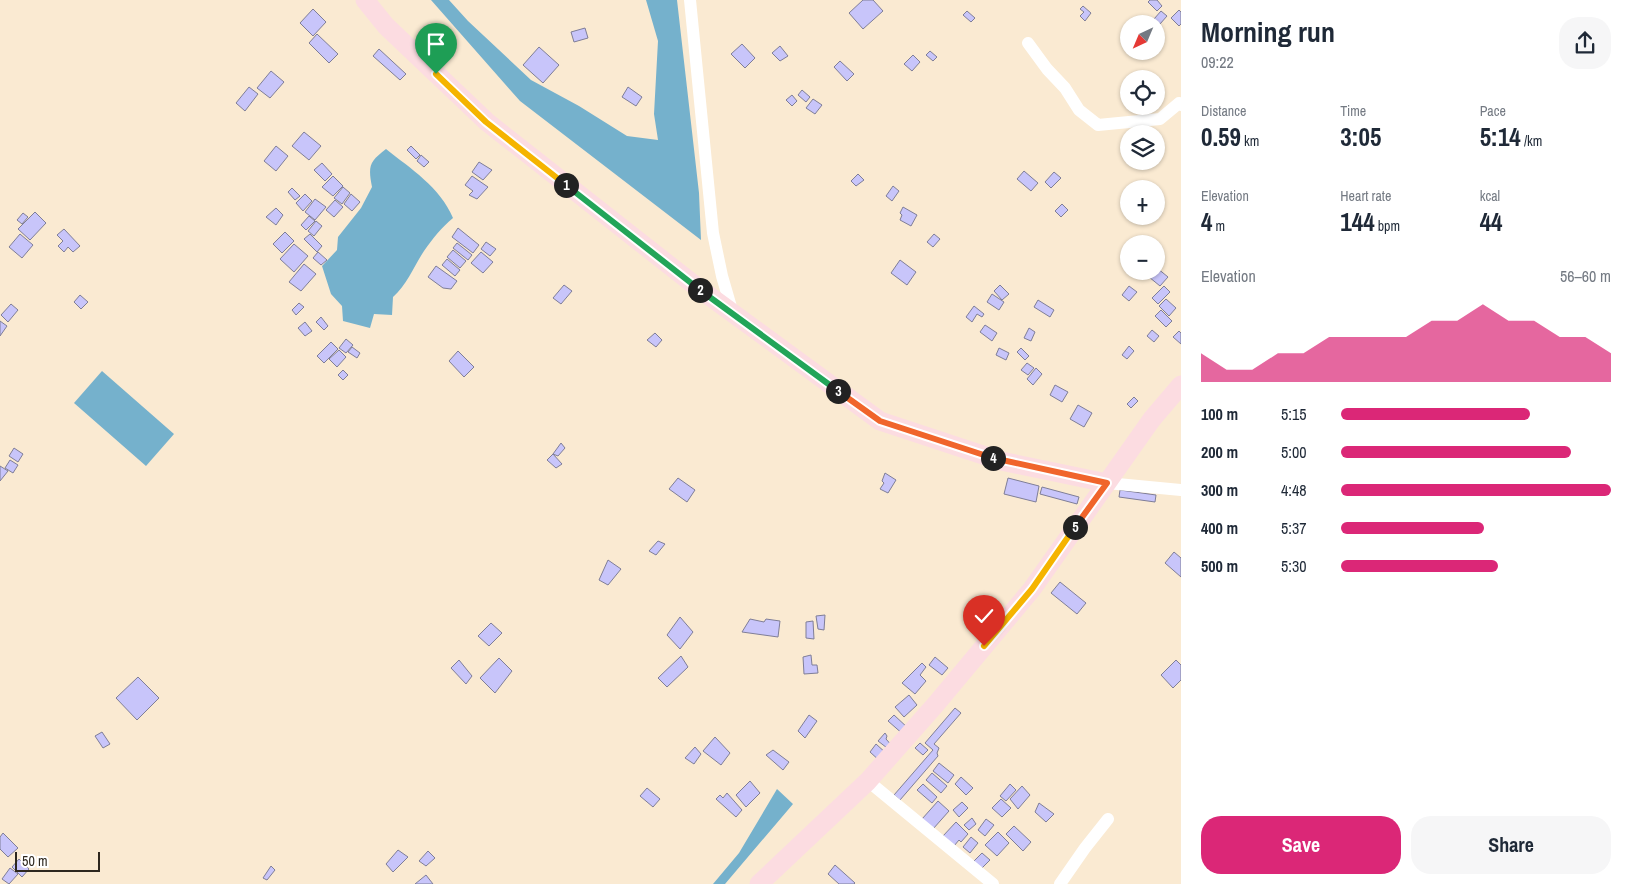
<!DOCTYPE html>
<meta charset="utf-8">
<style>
:root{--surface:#fff;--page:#f6f6f7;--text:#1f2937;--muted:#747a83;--accent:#db2777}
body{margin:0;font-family:"Archivo Narrow",sans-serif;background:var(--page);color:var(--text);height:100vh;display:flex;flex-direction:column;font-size:19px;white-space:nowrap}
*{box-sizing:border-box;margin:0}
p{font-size:16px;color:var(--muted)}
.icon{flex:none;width:28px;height:28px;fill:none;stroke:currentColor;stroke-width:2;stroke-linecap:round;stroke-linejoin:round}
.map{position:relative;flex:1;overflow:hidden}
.drawer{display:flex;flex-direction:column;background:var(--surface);width:450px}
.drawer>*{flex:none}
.needle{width:32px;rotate:224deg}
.tools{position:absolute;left:1120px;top:15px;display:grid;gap:10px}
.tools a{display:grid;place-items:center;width:45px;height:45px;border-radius:50%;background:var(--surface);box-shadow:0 1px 4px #0004;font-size:25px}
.scale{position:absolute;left:15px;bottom:12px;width:85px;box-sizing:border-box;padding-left:5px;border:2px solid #2d271e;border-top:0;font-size:14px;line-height:18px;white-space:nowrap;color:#2d271e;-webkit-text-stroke:4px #fff;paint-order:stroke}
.pin{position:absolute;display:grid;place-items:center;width:42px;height:42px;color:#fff;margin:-51px -21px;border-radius:50% 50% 50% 0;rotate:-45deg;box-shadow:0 0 5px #0007}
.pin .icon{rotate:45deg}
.km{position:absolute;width:25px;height:25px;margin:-12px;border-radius:50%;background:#222;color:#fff;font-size:14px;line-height:25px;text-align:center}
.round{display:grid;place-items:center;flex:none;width:52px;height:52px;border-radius:20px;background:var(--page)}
.head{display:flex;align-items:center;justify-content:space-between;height:85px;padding:0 20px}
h1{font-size:28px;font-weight:800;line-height:38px}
.figures{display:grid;grid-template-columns:repeat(3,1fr);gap:8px;height:85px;padding:5px 20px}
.figures div{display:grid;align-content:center}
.figures b{font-size:25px;font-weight:800}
.figures small{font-size:14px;font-weight:400}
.figures p{font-size:14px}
.chart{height:140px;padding:10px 20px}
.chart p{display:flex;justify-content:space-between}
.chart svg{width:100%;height:90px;margin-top:5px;fill:var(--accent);opacity:.7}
.primary-button{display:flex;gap:10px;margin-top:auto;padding:10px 20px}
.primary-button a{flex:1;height:58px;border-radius:20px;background:var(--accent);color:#fff;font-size:20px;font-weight:800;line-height:58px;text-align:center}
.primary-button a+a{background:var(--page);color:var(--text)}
ul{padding:0 20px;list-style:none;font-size:16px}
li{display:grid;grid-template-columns:80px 60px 1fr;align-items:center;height:38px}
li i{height:12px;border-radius:6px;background:var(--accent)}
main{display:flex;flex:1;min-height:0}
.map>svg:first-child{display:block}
.water{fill:#75b1cc}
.building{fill:#c8c5fa;stroke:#7f7e97}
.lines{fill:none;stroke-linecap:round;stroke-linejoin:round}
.street{stroke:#fff;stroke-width:12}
.secondary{stroke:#fcdce1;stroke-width:19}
.split-1-casing{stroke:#fff;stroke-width:10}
.split-2-casing{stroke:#fff;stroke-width:10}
.split-3-casing{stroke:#fff;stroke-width:10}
.split-4-casing{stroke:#fff;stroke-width:10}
.split-5-casing{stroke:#fff;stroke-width:10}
.split-6-casing{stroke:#fff;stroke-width:10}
.split-1{stroke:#f5b400;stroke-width:6}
.split-2{stroke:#22a559;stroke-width:6}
.split-3{stroke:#22a559;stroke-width:6}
.split-4{stroke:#f0652b;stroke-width:6}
.split-5{stroke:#f0652b;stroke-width:6}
.split-6{stroke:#f5b400;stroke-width:6}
</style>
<main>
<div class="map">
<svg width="1181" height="884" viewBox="0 0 1181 884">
<rect width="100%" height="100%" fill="#faead2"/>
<path class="water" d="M431,0H449L468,21L531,80L579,106L627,136L658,140L654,114L658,41L646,0H677L699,193L701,240L520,101Z
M386,149C411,169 440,187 453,218C442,227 433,238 424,251C414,266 407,285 393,297L392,315L374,314L370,328L343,321L342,306L331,294L322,266L337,250L338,237L361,208L372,187C368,166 369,162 386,149Z
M102,371L174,434L146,466L74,403Z
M777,789L793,804L725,884H713L739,853Z"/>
<path class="building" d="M863,0H873L883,11L863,29L849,13Z
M1150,0H1157L1162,6L1157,11L1148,2Z
M1083,6L1091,13L1085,21L1080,16L1084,12L1080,9Z
M313,9L326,22L313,36L300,23Z
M1179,10L1181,12V24L1179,26L1171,18Z
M967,11L975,18L971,22L963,15Z
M1161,11L1167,16L1160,24L1154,19Z
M585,28L588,38L574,42L571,32Z
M317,34L338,54L329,63L309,43Z
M742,44L755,58L745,68L731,54Z
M780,46L788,56L780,61L772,53Z
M539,47L559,65L543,83L523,65Z
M379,49L406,74L400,80L373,56Z
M930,51L937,57L933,61L926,55Z
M913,55L920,62L912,71L904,64Z
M840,61L854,74L847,81L834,67Z
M271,71L284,82L270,98L257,88Z
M249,87L258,94L245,111L236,103Z
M628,87L642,97L636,106L622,97Z
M802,90L810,97L806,102L798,95Z
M792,95L797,101L792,106L786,100Z
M813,99L822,105L815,114L806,108Z
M304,132L321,146L309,160L292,146Z
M276,146L288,156L276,171L264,161Z
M411,146L420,155L416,159L407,150Z
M421,155L429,162L424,167L417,161Z
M479,162L492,170L483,180L472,172Z
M322,163L332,174L325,181L314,170Z
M1024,171L1038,183L1031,191L1017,179Z
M1054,172L1061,178L1051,188L1045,182Z
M858,174L864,180L856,186L851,181Z
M333,176L343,186L333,196L322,187Z
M472,176L488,187L477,199L469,195L473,191L465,185Z
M893,186L899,191L892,201L886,196Z
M343,187L350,193L342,204L334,198Z
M292,188L300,196L295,200L288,192Z
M305,194L312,201L303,211L296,203Z
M351,194L360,202L352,211L344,204Z
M315,199L326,207L315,220L305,212Z
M335,200L343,207L334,217L326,210Z
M1062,204L1068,210L1061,217L1055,211Z
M903,207L917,215L911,226L900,220L902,215L900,213Z
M276,208L283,215L276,225L266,217Z
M35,212L46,223L30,240L18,229Z
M23,213L28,217L22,224L17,220Z
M309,216L315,221L306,230L301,225Z
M316,221L322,226L314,236L308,231Z
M458,228L479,245L473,253L452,237Z
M64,229L80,246L73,252L68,247L64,252L58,246L63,241L57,235Z
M285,232L294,241L282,253L273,244Z
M20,234L33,245L22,258L9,247Z
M310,234L322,246L317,252L304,239Z
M934,234L940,239L933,247L927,242Z
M486,242L496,249L490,256L481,249Z
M457,243L472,255L468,260L453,248Z
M294,244L308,256L294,272L280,259Z
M453,250L466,261L460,268L447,257Z
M318,252L327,260L321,265L313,258Z
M481,252L493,262L483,273L471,263Z
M447,259L460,270L455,276L442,265Z
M900,260L916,272L907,285L891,273Z
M304,264L316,274L301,291L289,282Z
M436,266L457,281L451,289L443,288L428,277Z
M1157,268L1168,277L1160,286L1149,277L1156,271Z
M564,285L572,291L561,304L553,298Z
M1000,285L1009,294L1002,300L994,291Z
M1129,286L1137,292L1129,301L1122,295Z
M1164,286L1170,292L1158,304L1152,298Z
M992,294L1004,302L999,310L987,302Z
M80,295L88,302L81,309L74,302Z
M1166,299L1176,308L1169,316L1159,306Z
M1038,300L1054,310L1050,317L1034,307Z
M299,303L304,307L296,315L292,310Z
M11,304L18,310L8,322L1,315Z
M974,306L984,314L982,317L977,314L972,322L966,317Z
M1161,310L1172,321L1166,327L1155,316Z
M321,317L328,326L324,330L316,322Z
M0,321L7,326L0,336Z
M305,322L312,331L305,336L298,328Z
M985,325L997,333L992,341L980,332Z
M1029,328L1035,332L1031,341L1024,338Z
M1152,330L1159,336L1154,342L1147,336Z
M1179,331L1181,333V344L1173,337Z
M655,333L662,340L656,347L647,340Z
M346,339L353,345L346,353L339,348Z
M331,342L338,349L324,363L317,356Z
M1129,346L1134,351L1127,359L1122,355Z
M352,347L360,353L357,358L348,352Z
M999,348L1009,353L1006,360L996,355Z
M1021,348L1029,356L1025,360L1017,352Z
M339,350L346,357L337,367L329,359Z
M458,351L474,367L464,377L449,361Z
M1027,363L1034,368L1028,375L1021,370Z
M1036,368L1042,374L1033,385L1027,379Z
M343,370L348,375L343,380L338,375Z
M1055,385L1068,392L1062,402L1050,395Z
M1134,397L1138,401L1131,408L1127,404Z
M1078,405L1092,413L1084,427L1070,419Z
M561,443L565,448L558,456L553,454Z
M14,448L23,454L18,462L9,456Z
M553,454L562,464L556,468L547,460Z
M10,460L18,465L13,473L5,468Z
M0,466L8,471L0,481Z
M885,473L896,480L888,493L880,489L884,483L882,481Z
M678,478L695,490L687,502L669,489Z
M1008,478L1039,486L1036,502L1004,494Z
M1042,487L1079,497L1077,504L1040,494Z
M1120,490L1156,495L1155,502L1119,497Z
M658,541L665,544L656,555L649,551Z
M1174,552L1181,558V577L1165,563Z
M608,560L621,569L608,585L599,580Z
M1060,582L1086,603L1077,614L1051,593Z
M825,615L824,630L818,629L816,616Z
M680,617L693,632L680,649L667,635Z
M750,619L764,622L766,619L780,621L778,637L742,632Z
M813,621L814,639L806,638V622Z
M491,623L502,633L489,646L478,636Z
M811,655L812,665H817L818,673L804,674L803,657Z
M681,656L688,667L667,687L658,678Z
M935,657L948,668L942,675L929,665Z
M499,658L512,671L495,693L480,678Z
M459,660L472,676L466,684L451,668Z
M1176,660L1181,665V680L1173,688L1161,675Z
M922,663L926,667L920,675L926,681L915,694L902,683Z
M138,677L159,698L137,720L116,698Z
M909,695L917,705L904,717L895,707Z
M955,708L961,713L934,744L939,748L937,753L938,756L900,800L894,795L933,750L925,743Z
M809,715L817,721L805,738L798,731Z
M894,715L909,729L904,735L888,721Z
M102,732L110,744L103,748L95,736Z
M885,733L887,736L886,739L894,748L891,751L878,741Z
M715,737L730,753L721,765L703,751Z
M920,743L928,750L923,755L915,748Z
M876,744L887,754L881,762L870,752Z
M695,747L701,754L694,764L685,758Z
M773,750L789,762L783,770L766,755Z
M939,763L954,775L948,783L933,771Z
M932,773L947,786L941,793L926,780Z
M961,777L973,788L966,795L955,784Z
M750,781L760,793L746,807L736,795Z
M923,784L937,797L932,803L917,790Z
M1010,784L1016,790L1006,801L1000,796Z
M1022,786L1030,795L1018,809L1010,799Z
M647,788L660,799L653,807L640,796Z
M727,793L742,810L736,817L716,799L720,795L723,798Z
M1001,799L1011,808L1002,817L992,808Z
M938,801L949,811L933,829L922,819Z
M962,802L968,808L959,817L953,810Z
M1039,803L1054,814L1046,822L1035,812Z
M972,818L976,824L969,830L964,825Z
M986,819L994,825L985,836L978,830Z
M956,822L968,834L961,842L959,840L954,846L943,836Z
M1014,826L1031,842L1023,851L1006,834Z
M998,832L1009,843L997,856L985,845Z
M3,833L18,848L8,857L0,849V837Z
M971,837L978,843L970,853L963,847Z
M398,850L408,857L393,872L386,864Z
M428,851L435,858L426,866L419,861Z
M982,853L990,860L981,869L974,861Z
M19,859L29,869L22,877L12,867Z
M835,865L855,883L854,884H839L828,874Z
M271,866L275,870L267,880L263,878Z
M10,868L18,874L9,884L2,879Z
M426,875L433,884H415Z"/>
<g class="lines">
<path class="street" d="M690,0L713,233L722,276L733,314
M1028,43L1047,69L1065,88L1079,110L1098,125L1160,119L1179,103L1181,105
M1107,483L1181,490
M868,781L993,884
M1060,884L1085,848L1108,819"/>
<path class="secondary" d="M365,0L386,26L487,122L697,287L880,421L1001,461L1107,483
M759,884L868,781L936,704L1032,589L1152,419L1181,385"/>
</g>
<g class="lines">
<g class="split-1-casing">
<path id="split-1" d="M436,74L486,122L566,185"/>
</g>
<g class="split-2-casing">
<path id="split-2" d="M566,185L700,290"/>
</g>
<g class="split-3-casing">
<path id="split-3" d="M700,290L838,391"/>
</g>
<g class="split-4-casing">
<path id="split-4" d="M838,391L880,421L993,458"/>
</g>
<g class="split-5-casing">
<path id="split-5" d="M993,458L1107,483L1075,527"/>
</g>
<g class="split-6-casing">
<path id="split-6" d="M984,646L1032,589L1075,527"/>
</g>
<use href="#split-1" class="split-1"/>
<use href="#split-2" class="split-2"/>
<use href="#split-3" class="split-3"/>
<use href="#split-4" class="split-4"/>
<use href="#split-5" class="split-5"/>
<use href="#split-6" class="split-6"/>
</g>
</svg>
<div class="tools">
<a><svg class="needle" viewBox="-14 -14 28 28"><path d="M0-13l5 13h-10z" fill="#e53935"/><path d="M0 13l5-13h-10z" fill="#747a83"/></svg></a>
<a><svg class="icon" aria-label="locate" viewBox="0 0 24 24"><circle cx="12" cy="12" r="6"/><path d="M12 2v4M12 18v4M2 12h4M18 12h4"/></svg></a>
<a><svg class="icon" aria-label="layers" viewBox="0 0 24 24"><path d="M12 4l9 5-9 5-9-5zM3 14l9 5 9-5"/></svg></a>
<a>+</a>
<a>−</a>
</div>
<div class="scale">50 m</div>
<div class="pin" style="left:436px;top:74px;background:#1e9e55"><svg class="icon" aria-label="arrive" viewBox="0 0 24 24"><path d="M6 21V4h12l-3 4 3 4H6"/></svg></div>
<div class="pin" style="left:984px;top:646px;background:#d93025"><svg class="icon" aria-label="check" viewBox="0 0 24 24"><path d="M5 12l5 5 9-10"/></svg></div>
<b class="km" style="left:566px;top:185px">1</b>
<b class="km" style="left:700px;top:290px">2</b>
<b class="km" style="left:838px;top:391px">3</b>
<b class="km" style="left:993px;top:458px">4</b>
<b class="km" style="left:1075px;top:527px">5</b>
</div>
<section class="drawer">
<div class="head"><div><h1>Morning run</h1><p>09:22</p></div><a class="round"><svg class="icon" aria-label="share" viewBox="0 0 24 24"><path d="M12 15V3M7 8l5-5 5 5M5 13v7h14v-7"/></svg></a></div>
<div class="figures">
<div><p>Distance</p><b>0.59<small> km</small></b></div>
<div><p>Time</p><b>3:05</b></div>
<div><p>Pace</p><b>5:14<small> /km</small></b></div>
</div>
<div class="figures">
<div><p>Elevation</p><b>4<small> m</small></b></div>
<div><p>Heart rate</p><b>144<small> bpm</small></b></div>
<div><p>kcal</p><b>44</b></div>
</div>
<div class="chart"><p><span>Elevation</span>56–60 m</p>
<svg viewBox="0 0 160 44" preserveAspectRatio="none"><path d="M0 44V30L10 38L20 38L30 30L40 30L50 22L60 22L70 22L80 22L90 14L100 14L110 6L120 14L130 14L140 22L150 22L160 30V44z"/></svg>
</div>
<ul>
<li><b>100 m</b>5:15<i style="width:70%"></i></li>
<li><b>200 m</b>5:00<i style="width:85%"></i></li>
<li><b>300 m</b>4:48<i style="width:100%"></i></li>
<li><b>400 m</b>5:37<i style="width:53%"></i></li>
<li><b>500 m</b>5:30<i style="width:58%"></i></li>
</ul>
<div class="primary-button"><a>Save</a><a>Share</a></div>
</section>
</main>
